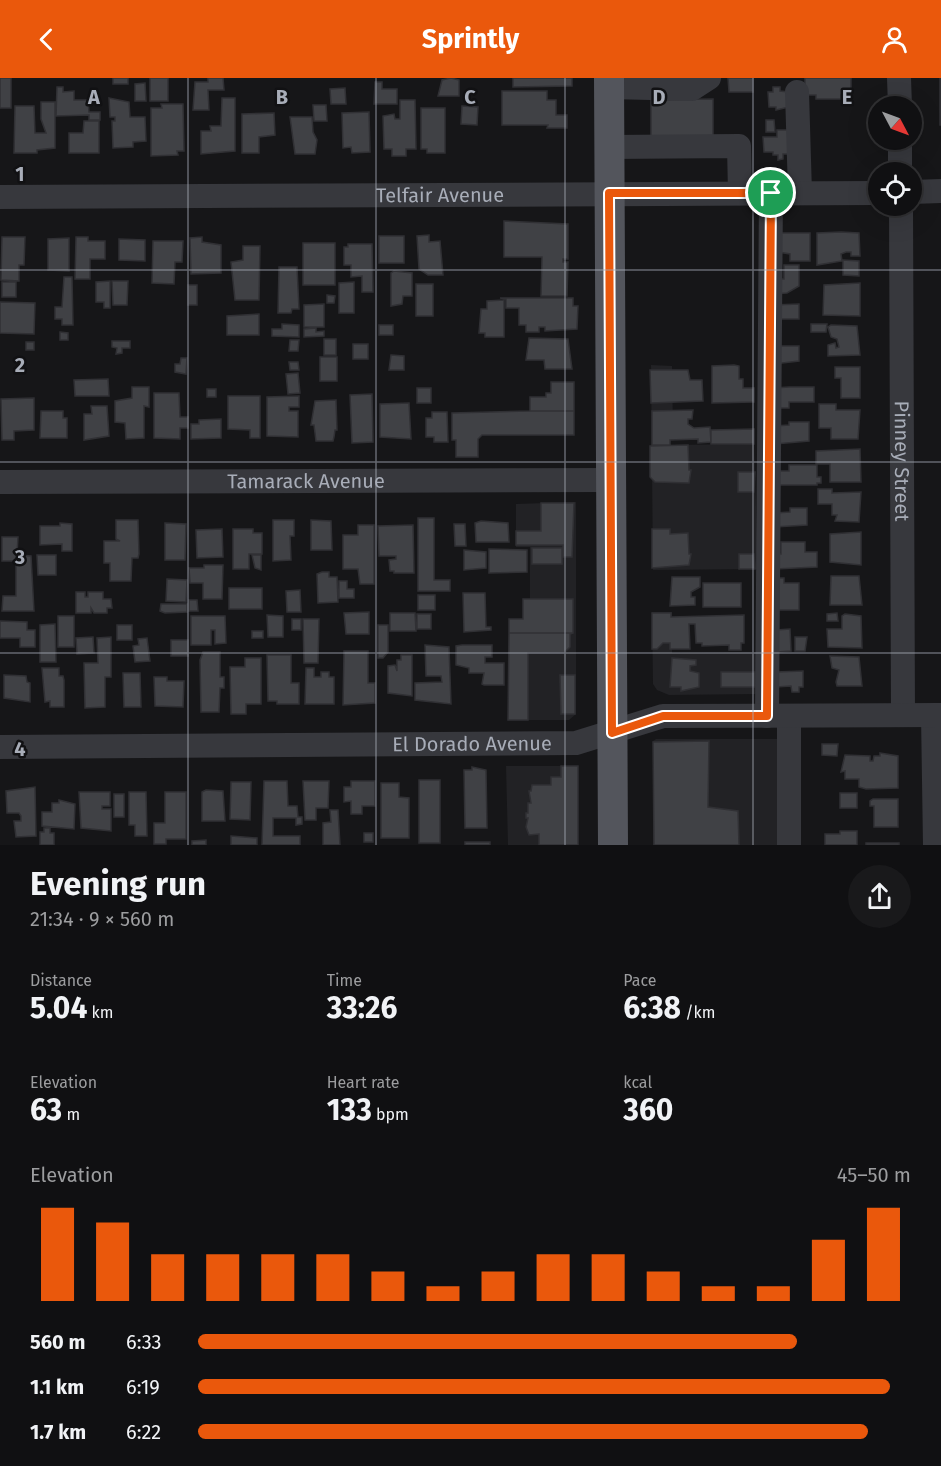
<!DOCTYPE html>
<meta charset="utf-8">
<style>
:root{--surface:#101012;--page:#19191b;--text:#f1f3f6;--muted:#9c9d9f;--line:#303032;--accent:#ea580c}
body{margin:0;font-family:"Fira Sans",sans-serif;background:var(--page);color:var(--text);height:100vh;display:flex;flex-direction:column;font-size:22px;white-space:nowrap}
*{box-sizing:border-box;margin:0}
p{font-size:20px;color:var(--muted)}
.icon{flex:none;width:33px;height:33px;fill:none;stroke:currentColor;stroke-width:2;stroke-linecap:round;stroke-linejoin:round}
.map{position:relative;height:767px;overflow:hidden}
.details{display:flex;flex-direction:column;background:var(--surface);flex:1}
.details>*{flex:none}
.needle{width:39px;rotate:131deg}
.buttons{position:absolute;left:868px;top:18px;display:grid;gap:12px}
.buttons a{display:grid;place-items:center;width:54px;height:54px;border-radius:50%;background:var(--surface);box-shadow:0 6px 24px #0002,0 0 0 2px var(--line);font-size:30px}
.pin{position:absolute;display:grid;place-items:center;width:51px;height:51px;color:#fff;margin:-26px;border:3px solid #fff;border-radius:50%;box-shadow:0 2px 6px #0007}
.round{display:grid;place-items:center;flex:none;width:63px;height:63px;border-radius:32px;background:var(--page)}
.head{display:flex;align-items:center;justify-content:space-between;height:102px;padding:0 30px}
h1{font-size:33px;font-weight:700;line-height:45px}
.metrics{display:grid;grid-template-columns:repeat(3,1fr);gap:9px;height:102px;padding:6px 30px}
.metrics div{display:grid;align-content:center}
.metrics b{font-size:30px;font-weight:700}
.metrics small{font-size:16px;font-weight:400}
.metrics p{font-size:16px}
.chart{height:168px;padding:12px 30px}
.chart p{display:flex;justify-content:space-between}
.chart svg{width:100%;height:108px;margin-top:6px;stroke:var(--accent);stroke-width:6}
ul{padding:0 30px;list-style:none;font-size:20px}
li{display:grid;grid-template-columns:96px 72px 1fr;align-items:center;height:45px}
li i{height:15px;border-radius:8px;background:var(--accent)}
header{display:flex;justify-content:space-between;align-items:center;height:78px;padding:0 30px;background:var(--accent);color:#fff;font-size:27px;font-weight:700}
.map>svg:first-child{display:block}
.built{fill:#222225}
.building{fill:#404145;stroke:#303034;stroke-width:1.5}
.lines{fill:none;stroke-linecap:round;stroke-linejoin:round}
.minor{stroke:#37383d;stroke-width:24}
.major{stroke:#53555c;stroke-width:30}
.route-casing{stroke:#fff;stroke-width:12}
.route{stroke:#ea580c;stroke-width:8}
.grid{fill:none;stroke:#a8adb8;stroke-width:1.5;stroke-opacity:0.55}
.labels{text-anchor:middle;dominant-baseline:central;stroke-width:5;stroke-linejoin:round;paint-order:stroke}
.street-label{font-size:20px;fill:#a8adb8;stroke:#111113}
.grid-label{font-size:20px;text-anchor:middle;font-weight:bold;fill:#a8adb8;stroke:#111113;stroke-width:5;stroke-linejoin:round;paint-order:stroke}
</style>
<header><svg class="icon" aria-label="back" viewBox="0 0 24 24"><path d="M15 5l-7 7 7 7"/></svg>Sprintly<svg class="icon" aria-label="person" viewBox="0 0 24 24"><circle cx="12" cy="8" r="4"/><path d="M4 21q1-7 8-7t8 7"/></svg></header>
<div class="map">
<svg width="941" height="767" viewBox="0 0 941 767">
<rect width="100%" height="100%" fill="#161618"/>
<path class="built" d="M651,287L672,288L673,351L670,367L754,366L758,491L653,492Z
M576,424V636L569,642H508L509,541H523V521H530V469H516V426Z
M652,534H672V575L757,574V616L669,617L657,612L653,606Z
M656,661H781V767H653V663Z
M506,688H578V767H508Z"/>
<path class="building" d="M0,0H11V30H0Z
M113,0H128V6H113Z
M150,0H168V23H150Z
M208,0H223L224,12H208L209,32H193L195,4H208Z
M451,0L459,2V18H438L442,2Z
M513,0H572V8L513,9Z
M728,0H753V14H729Z
M805,0H851V17H841V21H816V17H805Z
M940,0H941V47H940Z
M375,4H382V11H397V26H374Z
M145,5L146,23H135V6Z
M57,9H63V14L74,13V22H88L89,34H100V42H89V37L56,38Z
M773,9H780V13L789,14V29L776,32V29H769L768,14H773Z
M345,10L346,26H331L330,11Z
M502,13H547V22H556V37H567V50H547L548,47H502Z
M109,20L129,24L130,39H145L146,63L133,64V69L113,70L112,43H115V39H110Z
M222,20H235V73L201,76V53H211L210,48H221Z
M713,21V58H651V22Z
M400,22H415L416,71H406V78H392V71H384L383,38L394,36L395,41H400Z
M41,24H55V70L37,72V75H14L15,28H34L35,55H46L41,41Z
M161,26H183L184,73H177L178,77L151,78V30H162Z
M313,27H326L327,43H314Z
M462,28L478,29L477,47L461,46Z
M421,30H445V75H427V71H421Z
M369,34L370,74L352,75L351,69L343,70L342,35Z
M274,35L275,57L259,59V75H242V36Z
M290,39H312L313,54L317,62L315,76H295Z
M766,42H774L775,54H766Z
M84,43H99V75H69V55H83Z
M777,52H788V76H783V81L778,82V77H773V74H764L763,59H777Z
M504,143L568,146V181H563V184H568L567,218H541L542,179H504Z
M841,154L859,155L860,178H851V174H846L841,176L842,183L817,187V155Z
M778,155H810V183H790V176L778,174Z
M429,157V164L440,163L443,197H428L419,191L417,158Z
M379,158H404V185H379Z
M2,159H25L24,187H19V203L1,202Z
M76,159H88V163H105V181H90V201H75Z
M202,159V164L221,167V195L191,196L190,160Z
M69,160V193L48,192V161Z
M119,161L145,162V183L119,182Z
M153,163H183L182,184H175L174,206L152,205Z
M303,165H335V207H303Z
M348,166H372L373,214H362V198L351,199V187H344V169H348Z
M243,168H260L259,222H235L231,184L243,182Z
M843,182L859,183V198L843,197Z
M784,187H799V208L787,215L773,216V201H784Z
M279,189H297L299,231H292L291,235H278Z
M394,193L412,195V218H403L402,226L391,228V195Z
M64,199H72L73,247H62V241H55V229H62Z
M110,203V230H104V224H96V204Z
M112,203H128L127,227H113Z
M2,204H16V219H2Z
M354,204V235H339V205Z
M860,205V238L823,237L824,207Z
M416,206H433V238H416Z
M188,207H197V227H188Z
M327,217L335,218L334,225H327Z
M500,220H573V228H578L577,251L545,253V249H539V254H526V247H519V230H506V221Z
M504,222V259H485V255H479L481,231H487V223Z
M0,224L35,225L34,256L0,255Z
M324,226V249H304V227Z
M799,226V241H774L773,227Z
M259,236V257H227V238Z
M282,246L299,247V259L272,258V251H282Z
M811,246H827L826,254H811Z
M379,247H393V257H379Z
M831,247L857,248L860,277L828,278V267L835,265L836,270L839,269L837,261L831,259L828,249Z
M316,250V254L324,253V258L304,259V251Z
M60,254L68,255V262H60Z
M529,260L568,261L572,291H545L544,282H526Z
M324,261H336V277H324Z
M290,262H299L298,273H289Z
M112,263H130V270H122V275L116,276L117,270L112,269Z
M26,264H34V272H26Z
M353,266H368V281H353Z
M774,268H799V283L774,286Z
M391,277L404,278V292H389Z
M320,279H337V303H320Z
M181,280H187L186,296L175,294V286H180Z
M289,284H298L299,292H290Z
M734,287L739,288V301H743V310H754V324L712,325V288Z
M835,289H860V320H841V300H835Z
M650,292H688L690,302H702L703,323L651,325Z
M298,295L300,315L288,316L286,296Z
M108,301L109,318H75L74,302Z
M551,304H574V333H530V319H546V315H551Z
M132,309H149V329L144,328V360L126,361L125,345L115,344V323L132,320Z
M789,309H814V324H789V330H775L774,310Z
M417,310H431V325H417Z
M207,311H216V319H207Z
M154,315H179L180,339H188V350H180V361L154,360Z
M372,316L373,364L352,365L350,317Z
M228,318H260V360H250V352L228,351Z
M299,318V329H289V333H298V359L267,358V319Z
M34,320V352L14,353V362H2L1,321Z
M336,322L337,352H335L334,359L333,363H316L314,347H311L315,323Z
M409,325L411,361L380,359V326Z
M819,326H836V332H860L858,361H831V350H819Z
M91,328H107L109,358L84,362V336H92Z
M693,332L692,341H688V346L694,350L710,349L711,364L698,365V361L670,362V367H652V333Z
M41,333H63V340H67V360H40Z
M530,333H574V357H482L478,361V379H456V362H452V335Z
M432,334H447L448,364H434V359H426V340H432Z
M221,341V360L191,361V346H199V342Z
M789,344H809V363L775,366V348L789,347Z
M754,351V366H711V352Z
M688,367L689,392H691L689,405L655,404L650,399V368Z
M860,371L861,404H830V386H816V373Z
M789,387H817V399H821V405H817V407H774V393H789Z
M738,394H755L754,414H738Z
M818,411H832V415L861,414L859,444L835,443L837,437H832V426H818Z
M541,425H574L572,479H563V467H516V453H541Z
M790,430H807V447L775,449V435L790,434Z
M418,440H434V502H450V513H418Z
M116,442H138L139,476L138,480H132L131,503H110V485H104V463H120L116,461Z
M273,442H294V458H290L291,482L273,483Z
M311,442L331,443L332,472H311Z
M481,443L508,445L509,464H476L475,445Z
M60,445L72,446V473H62V466L40,467V448H60Z
M165,445L186,446L185,482H165Z
M454,446H465L466,468H455Z
M358,447H374V506H360L358,491H343V457H358Z
M413,447L414,495H394V493H390L389,482L396,481V478H379L378,448Z
M222,451L223,479L197,480L196,452Z
M233,451H253V455H262V476H249V491H233Z
M652,451H670V456L688,455L689,476H691L689,487L652,490Z
M861,454V487L830,484V456Z
M2,459H18L17,477L31,478L34,533H2L3,518H16V483H2Z
M781,464H805V474H817V489L775,491L774,476H781Z
M532,470H562V486H532Z
M489,471L527,472V494L489,495Z
M464,472L486,474V490L464,492Z
M739,476H754L755,491H739Z
M37,477H56V497H38Z
M252,477H261V492L255,490Z
M204,487H223L222,521H203V505H190L189,490H204Z
M322,494H329V499H337L338,524L318,525L317,496Z
M831,498H859L862,527H830Z
M672,499H700V509L691,514V519H695V527L670,528Z
M776,500H784V505H799V532H776Z
M167,501L187,502L186,524L166,523Z
M339,503H347V511H354V520H339Z
M703,505H741V529H703Z
M229,510H262V531H229Z
M300,512L301,534H287L286,513Z
M76,514H85V519H88V514H103V521H111L112,530H107V535H94L91,530V535H76Z
M463,515H485L486,549H491V552L464,554Z
M418,517H435V532H418Z
M523,521H573V555H509V541H523Z
M189,522H197L198,533H189Z
M161,526H187V534L165,535L160,533Z
M369,534V556H346L344,535Z
M390,535H415L416,553H390Z
M652,535H671V539L744,537V565H741V572H729V567L702,568V565H696L695,546H689L690,571H670V565H663L657,571H652Z
M837,535L838,543H827V536Z
M417,536H431V551H417Z
M845,536L861,538L862,570L828,569L827,551H842V538Z
M267,537L283,538V559H268Z
M58,538H74V569H58Z
M191,538H225L226,565L215,566V552H211V567H191Z
M292,541H301V552H292Z
M303,541H319L318,585H304Z
M0,543L27,544V552H35V569H20V560H0Z
M55,546L56,584H40V547Z
M117,547H132V562H117Z
M378,547H388V574L383,580H378Z
M790,551L791,573L777,574L776,552Z
M252,553H263V560H252Z
M509,555H573L570,556V569L564,575H528V642H508Z
M93,559L94,575L77,576L76,560Z
M111,559V599H105V629L85,630L84,585H98L97,560Z
M795,559H807L805,573H795Z
M147,560L150,583L135,584L133,568L139,567L138,561Z
M171,562H188V578H171Z
M425,567L449,569L451,626L415,622V605L442,604L441,598H426Z
M462,567H492V579H485V585H504V607H484L482,606L484,595H469V590L456,587V568Z
M344,573H368V605H375V625L343,627Z
M203,574H220V599H224V610H220L219,634H201L200,582Z
M267,577H291V605H299V626H277V623H268Z
M401,577H412V618L388,615V588L395,587L397,593V582H401Z
M830,578L859,579L862,608H837L836,604L839,592L832,590Z
M245,580H261V626H246V636H231L230,589H245Z
M672,580L696,582V587L690,588V593L699,595V609L681,613V609H670Z
M42,590H59V598H63L64,602V629H50V623L45,624Z
M306,590H314V599H321V594H329V599H334V626H305Z
M803,593V609H799V614H792L791,608L776,609V594Z
M721,594H755V609H721Z
M123,595H140L141,629H124Z
M4,597L26,598L27,604L30,605V624L4,620Z
M560,597H575V636H561Z
M154,599H167V603H184L183,629L155,628Z
M709,663L708,729L738,733L739,767H654L653,664Z
M822,666H838L837,678L822,677Z
M880,675L898,678V710L866,711L859,709V701H845V693L841,694L845,677L870,678V683H873L874,678H880Z
M561,688H578V767H539V756L529,757L526,749L528,740H526V735H528V725H531L529,713H531L532,707H551V699H561Z
M472,689L486,692L487,750H465L464,692H472Z
M419,702H440V765H419Z
M264,703H287L288,728H297L298,739H302V746L296,747V740H273V758H300V767H262Z
M303,703H329L328,730H316V742H305Z
M351,703H375V728H362V736H351V723L344,724V709H351Z
M231,704H251L250,742L230,741Z
M381,705H399V719L409,720V760H381Z
M35,709L36,758L16,759L14,743H21V738L19,735H7L6,713Z
M206,712L223,713L225,743H202V714Z
M79,714H110V728H102V731H111V753L81,750Z
M129,714H146L147,758H135V747H129Z
M165,714H186V761H166V766H154V745H165Z
M840,715H857V730H840Z
M114,716H124V739H114Z
M873,721H898V749H874V728H870V723Z
M59,722L75,726L74,751L42,748V734H52V725H59Z
M330,732H338L340,767H323V745L331,744Z
M44,750H50V755H54V767H40V754H44Z
M840,753H857V767H825V756H840Z
M364,755H373V764H364Z
M231,758L257,760V767H231Z
M206,762V767H192V763Z
M465,764H490V767H465Z
M866,765H899V767H866Z"/>
<g class="lines">
<g class="minor">
<path d="M899,0L900,28"/>
<path d="M609,9L692,11L709,0"/>
<path d="M797,14L800,115"/>
<path d="M900,62V94"/>
<path d="M609,69L739,68L740,115"/>
<path d="M912,114L941,113"/>
<path id="s1" d="M0,119L879,115"/>
<path id="s2" d="M901,128L903,637"/>
<path id="s3" d="M0,404L611,402"/>
<path d="M933,637L935,767"/>
<path d="M767,638L771,115"/>
<path d="M789,638V767"/>
<path id="s4" d="M0,669L576,665L663,638L941,637"/>
</g>
<path class="major" d="M609,0L613,767"/>
</g>
<g class="lines">
<g class="route-casing">
<path id="route" d="M609,115H771L767,638H663L612,655Z"/>
</g>
<use href="#route" class="route"/>
</g>
<path class="grid" d="M188,0V767M376,0V767M565,0V767M753,0V767M0,192H941M0,384H941M0,575H941"/>
<g class="labels">
<g class="street-label">
<text stroke="none"><textPath href="#s1" startOffset="440">Telfair Avenue</textPath></text>
<text stroke="none"><textPath href="#s2" startOffset="255">Pinney Street</textPath></text>
<text stroke="none"><textPath href="#s3" startOffset="306">Tamarack Avenue</textPath></text>
<text stroke="none"><textPath href="#s4" startOffset="472">El Dorado Avenue</textPath></text>
</g>
</g>
<g class="grid-label">
<text x="94" y="26">A</text>
<text x="282" y="26">B</text>
<text x="470" y="26">C</text>
<text x="659" y="26">D</text>
<text x="847" y="26">E</text>
<text x="20" y="103">1</text>
<text x="20" y="294">2</text>
<text x="20" y="486">3</text>
<text x="20" y="678">4</text>
</g>
</svg>
<div class="buttons">
<a><svg class="needle" viewBox="-14 -14 28 28"><path d="M0-13l5 13h-10z" fill="#e53935"/><path d="M0 13l5-13h-10z" fill="#9c9d9f"/></svg></a>
<a><svg class="icon" aria-label="locate" viewBox="0 0 24 24"><circle cx="12" cy="12" r="6"/><path d="M12 2v4M12 18v4M2 12h4M18 12h4"/></svg></a>
</div>
<div class="pin" style="left:771px;top:115px;background:#1e9e55"><svg class="icon" aria-label="arrive" viewBox="0 0 24 24"><path d="M6 21V4h12l-3 4 3 4H6"/></svg></div>
</div>
<section class="details">
<div class="head"><div><h1>Evening run</h1><p>21:34 · 9 × 560 m</p></div><a class="round"><svg class="icon" aria-label="share" viewBox="0 0 24 24"><path d="M12 15V3M7 8l5-5 5 5M5 13v7h14v-7"/></svg></a></div>
<div class="metrics">
<div><p>Distance</p><b>5.04<small> km</small></b></div>
<div><p>Time</p><b>33:26</b></div>
<div><p>Pace</p><b>6:38<small> /km</small></b></div>
</div>
<div class="metrics">
<div><p>Elevation</p><b>63<small> m</small></b></div>
<div><p>Heart rate</p><b>133<small> bpm</small></b></div>
<div><p>kcal</p><b>360</b></div>
</div>
<div class="chart"><p><span>Elevation</span>45–50 m</p>
<svg viewBox="0 0 160 44" preserveAspectRatio="none"><path d="M5 44V6M15 44V12M25 44V25M35 44V25M45 44V25M55 44V25M65 44V32M75 44V38M85 44V32M95 44V25M105 44V25M115 44V32M125 44V38M135 44V38M145 44V19M155 44V6"/></svg>
</div>
<ul>
<li><b>560 m</b>6:33<i style="width:84%"></i></li>
<li><b>1.1 km</b>6:19<i style="width:97%"></i></li>
<li><b>1.7 km</b>6:22<i style="width:94%"></i></li>
</ul>
</section>
